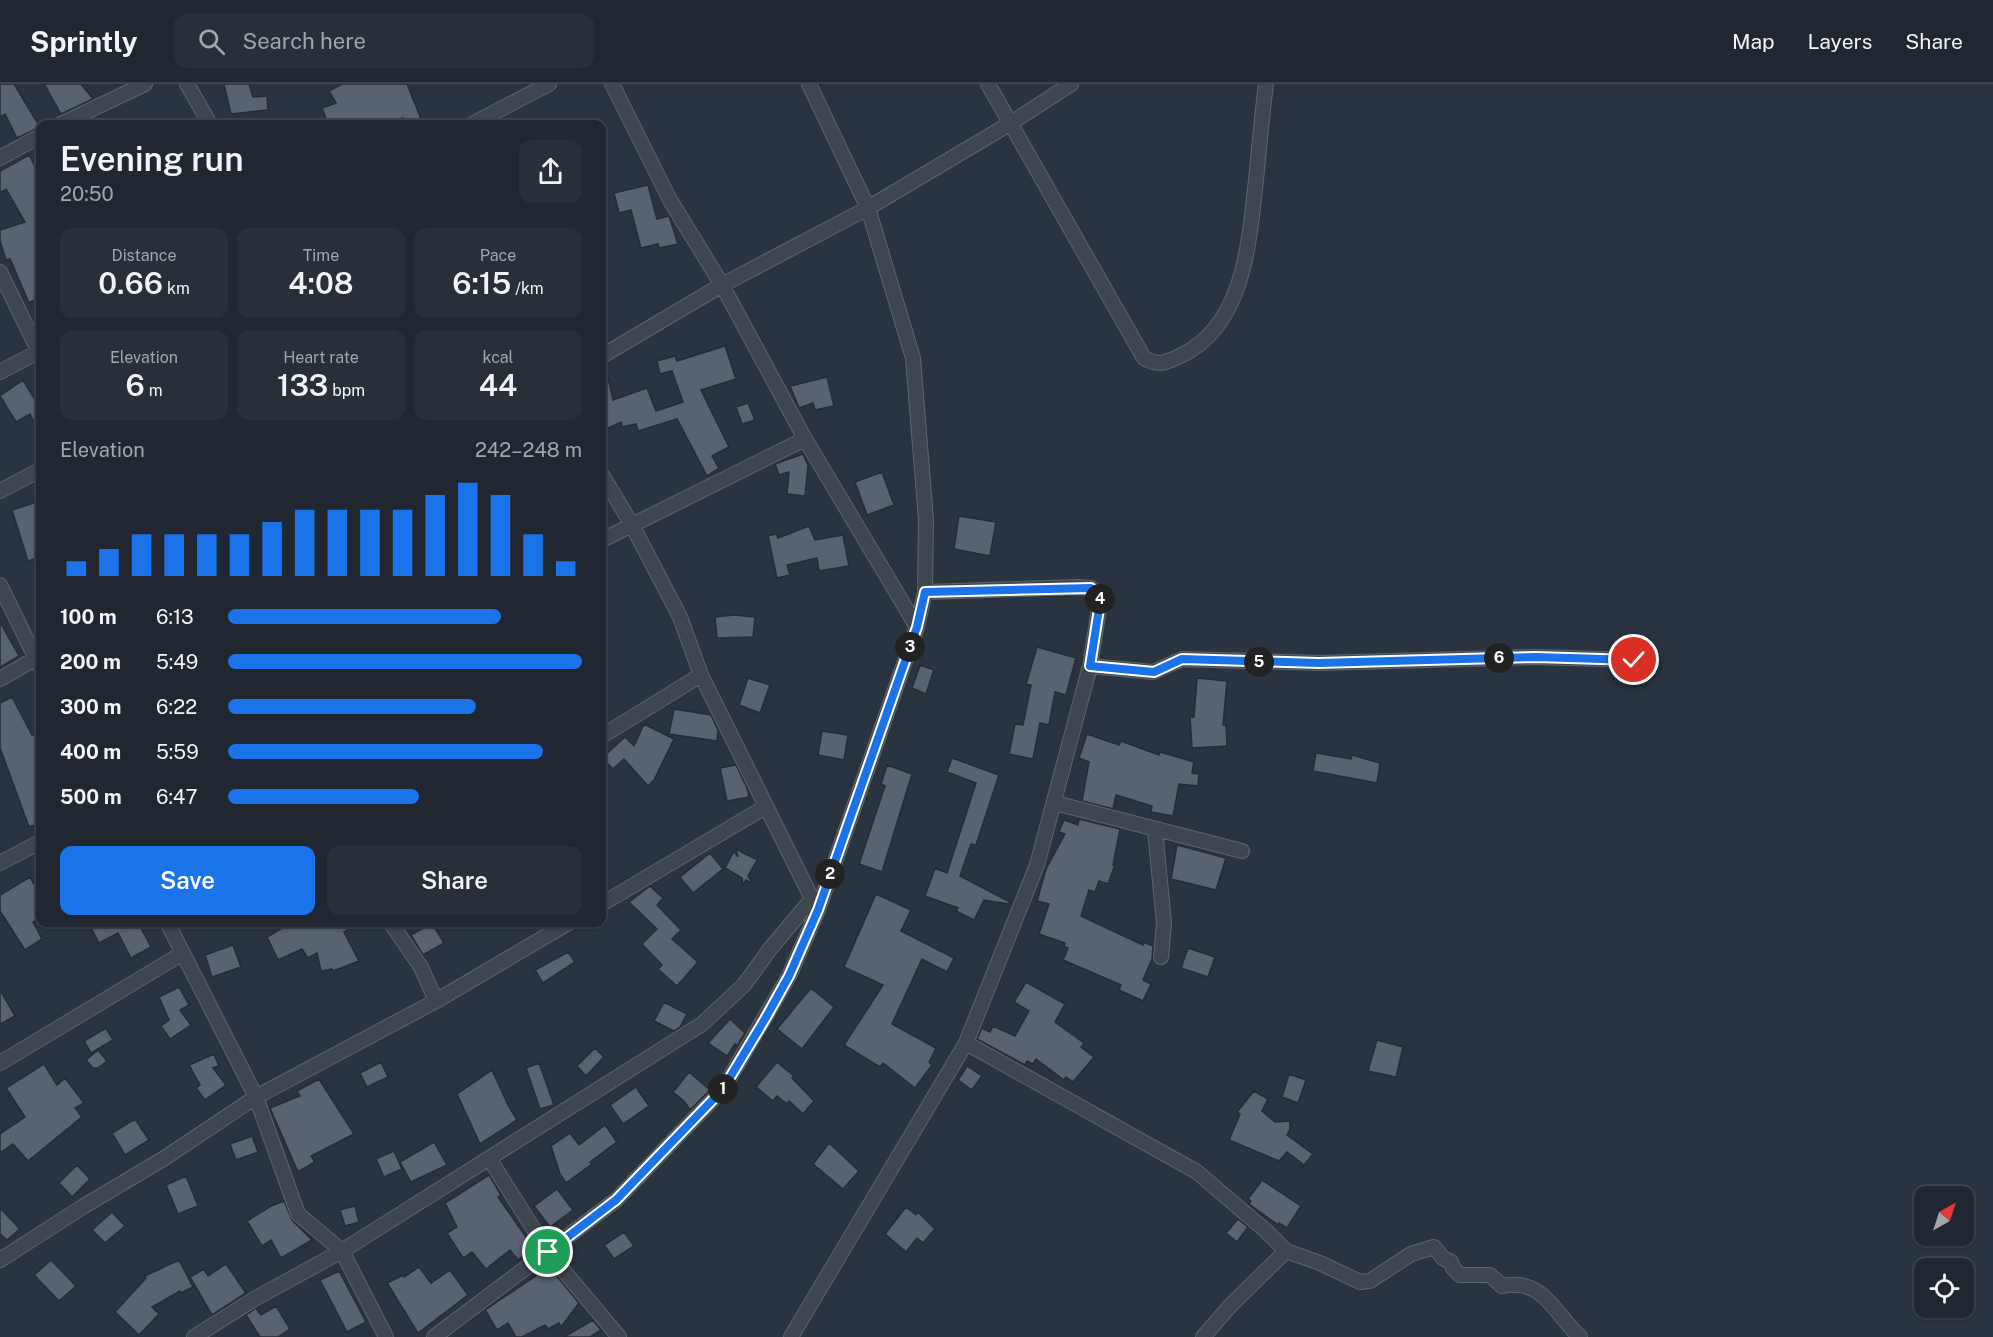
<!DOCTYPE html>
<meta charset="utf-8">
<style>
:root{--surface:#202730;--page:#282f38;--text:#f1f3f6;--muted:#a2a5ab;--line:#3d444c;--accent:#1a73e8}
body{margin:0;font-family:"Public Sans",sans-serif;background:var(--page);color:var(--text);height:100vh;display:flex;flex-direction:column;font-size:22px;white-space:nowrap}
*{box-sizing:border-box;margin:0}
p{font-size:20px;color:var(--muted)}
.icon{flex:none;width:33px;height:33px;fill:none;stroke:currentColor;stroke-width:2;stroke-linecap:round;stroke-linejoin:round}
.map{position:relative;flex:1;overflow:hidden}
.panel{position:absolute;left:36px;top:36px;width:570px;height:807px;display:flex;flex-direction:column;background:var(--surface);border-radius:12px;box-shadow:0 2px 4px #0004,0 0 0 2px var(--line)}
.panel>*{flex:none}
.needle{width:39px;rotate:39deg}
.fabs{position:absolute;left:1914px;top:1102px;display:grid;gap:12px}
.fabs a{display:grid;place-items:center;width:60px;height:60px;border-radius:12px;background:var(--surface);box-shadow:0 2px 4px #0004,0 0 0 2px var(--line);font-size:30px}
.pin{position:absolute;display:grid;place-items:center;width:51px;height:51px;color:#fff;margin:-26px;border:3px solid #fff;border-radius:50%;box-shadow:0 2px 6px #0007}
.km{position:absolute;width:30px;height:30px;margin:-15px;border-radius:50%;background:#222;color:#fff;font-size:16px;line-height:30px;text-align:center}
.round{display:grid;place-items:center;flex:none;width:63px;height:63px;border-radius:12px;background:var(--page)}
.summary{display:flex;align-items:center;justify-content:space-between;height:102px;padding:0 24px}
h1{font-size:33px;font-weight:600;line-height:45px}
.stats{display:grid;grid-template-columns:repeat(3,1fr);gap:9px;height:102px;padding:6px 24px}
.stats div{display:grid;align-content:center;border-radius:12px;background:var(--page);text-align:center}
.stats b{font-size:30px;font-weight:600}
.stats small{font-size:16px;font-weight:400}
.stats p{font-size:16px}
.chart{height:168px;padding:12px 24px}
.chart p{display:flex;justify-content:space-between}
.chart svg{width:100%;height:108px;margin-top:6px;stroke:var(--accent);stroke-width:6}
.button{display:flex;gap:12px;margin-top:auto;padding:12px 24px}
.button a{flex:1;height:69px;border-radius:12px;background:var(--accent);color:#fff;font-size:24px;font-weight:600;line-height:69px;text-align:center}
.button a+a{background:var(--page);color:var(--text)}
ul{padding:0 24px;list-style:none;font-size:20px}
li{display:grid;grid-template-columns:96px 72px 1fr;align-items:center;height:45px}
li i{height:15px;border-radius:8px;background:var(--accent)}
header{display:flex;align-items:center;gap:36px;box-sizing:border-box;height:84px;padding:0 30px;background:var(--surface);border-bottom:2px solid var(--line)}
header strong{font-size:28px}
nav{display:flex;gap:33px;margin-inline-start:auto;font-size:21px}
.search{width:420px;height:54px;background:var(--page);display:flex;align-items:center;gap:15px;box-sizing:border-box;padding:0 21px;border-radius:12px;color:var(--muted);font-size:22px}
.map>svg:first-child{display:block}
.building{fill:#59626f;stroke:#252c37;stroke-width:1.5}
.lines{fill:none;stroke-linecap:round;stroke-linejoin:round}
.minor-casing{stroke:#5c646d;stroke-width:16}
.minor{stroke:#3e4650;stroke-width:14}
.route-casing{stroke:#fff;stroke-width:12}
.route{stroke:#1a73e8;stroke-width:8}
</style>
<header>
<strong>Sprintly</strong>
<div class="search"><svg class="icon" aria-label="search" viewBox="0 0 24 24"><circle cx="10" cy="10" r="6"/><path d="M15 15l6 6"/></svg>Search here</div>
<nav><a>Map</a><a>Layers</a><a>Share</a></nav>
</header>
<div class="map">
<svg width="1993" height="1253" viewBox="0 0 1993 1253">
<rect width="100%" height="100%" fill="#2a3440"/>
<path class="building" d="M0,0H14L40,43L17,54L5,30L0,33Z
M44,0H81L93,15L61,30Z
M224,0H249L253,13L267,12L268,26L231,30Z
M342,0H407L423,40H406L403,34L383,40H328L322,24L336,19L329,7Z
M29,71L40,91L35,95L40,104V213L29,219L10,175L6,176L0,157V146L25,138L6,105L0,109V87Z
M648,101L657,135L669,132L678,160L659,164L658,160L641,164L631,126L619,129L614,109Z
M725,262L736,295L701,306L729,363L712,372L719,384L707,392L677,335L638,347L636,340L622,343L621,338L602,347V290L607,289L613,316L647,304L656,327L683,318L672,287L660,290L657,277L675,272L677,277Z
M827,293L834,322L815,326L813,319L799,324L790,302Z
M23,296L40,324V350L30,330L16,338L0,312Z
M748,319L755,336L742,340L736,323Z
M803,370L808,381L805,412L787,410L789,388L779,391L775,380Z
M882,388L894,421L867,431L855,398Z
M40,417V473L28,477L12,426Z
M959,432L996,438L990,472L954,465Z
M809,442L815,456L843,451L849,482L819,487L817,474L787,481L790,491L777,494L768,452L776,450L778,454Z
M734,531L755,533L753,553L717,554L715,533Z
M0,538L19,572L0,583Z
M1037,563L1076,574L1066,611L1055,608L1049,641L1040,639L1033,675L1009,670L1015,640L1023,641L1031,601L1026,600Z
M920,581L934,586L926,610L912,604Z
M748,594L770,601L760,629L739,621Z
M1197,594L1227,597L1223,641H1226L1227,662L1192,664L1190,633H1194Z
M12,613L32,651H34L40,670V739L29,743L0,664V619Z
M674,625L711,631L718,646L717,657L669,650Z
M644,640L674,655L654,696L648,702L624,675L613,685L602,674L625,653L634,662Z
M822,647L848,651L844,676L818,671Z
M1087,650L1119,661L1121,657L1159,671L1160,668L1194,678L1192,689L1199,690L1198,702L1179,700L1173,732L1151,728L1152,722L1116,711L1113,725L1082,717L1089,678L1079,674Z
M1316,669L1351,675L1352,671L1380,679L1377,699L1313,687Z
M952,674L999,691L976,761L971,760L960,792L1010,818L1009,820L984,816L974,836L956,827L958,824L925,812L935,784L947,789L976,699L947,688Z
M736,681L747,704L749,713L727,717L720,684Z
M887,681L912,690L882,788L859,780L885,702L881,700Z
M1079,735L1120,745L1113,781H1115L1108,800L1099,797L1095,808L1089,806L1081,832L1143,861V858L1153,862L1152,875L1143,896L1151,900L1143,917L1119,906L1121,901L1063,876L1068,864L1064,862L1065,859L1039,850L1049,820L1037,817L1046,785L1065,750L1059,748L1064,736L1078,741Z
M1177,761L1226,774L1216,806L1171,795Z
M736,765L755,775L759,773L748,792L753,800L746,796L743,801L742,794L725,784L734,767L738,773Z
M710,769L723,785L693,809L680,793Z
M30,793L40,810V833L33,838L42,855L25,866L0,827V811Z
M650,802L663,814L657,821L681,846L672,855L698,878L677,902L658,885L662,881L642,860L657,845L629,818Z
M876,810L911,826L901,847L954,874L947,888L922,875L892,940L936,964L929,978L932,981L915,1004L883,979L880,983L844,961L883,901L844,883Z
M88,838H138L151,863L131,874L118,849L99,859Z
M293,838H359L344,848L359,877L333,887L332,885L321,887L317,869L308,874L302,865L278,876L267,853Z
M432,839L444,859L423,871L411,851Z
M233,861L241,883L212,893L205,871Z
M1188,864L1215,873L1208,893L1181,884Z
M568,868L575,878L543,899L535,886Z
M1026,898L1065,920L1055,938L1084,959L1081,963L1094,973L1073,998L1066,993L1064,996L1036,975L1033,980L1027,977L1025,981L977,955L982,944L990,948L993,942L1015,952L1029,927L1014,918Z
M179,903L189,921L180,926L191,941L170,955L161,942L169,936L159,913Z
M811,904L834,923L802,965L777,945Z
M0,906L15,932L0,940Z
M664,918L687,930L680,943L674,947L654,937Z
M730,935L745,949L737,962L735,960L727,972L708,959Z
M106,944L113,956L91,969L84,957Z
M1377,956L1403,963L1396,993L1368,987Z
M595,964L604,973L586,992L577,982Z
M98,966L107,977L98,984H93L86,976Z
M214,970L219,982L213,984L226,1001L205,1016L196,1004L200,1001L189,981Z
M381,978L388,993L367,1003L360,989Z
M777,978L794,992L792,994L814,1017L803,1030L789,1017L787,1020L777,1012L773,1017L756,1003Z
M539,979L554,1021L540,1025L526,984Z
M44,980L57,1001L65,994L84,1019L75,1024L82,1033L28,1077L13,1060L0,1069V1050L25,1033L6,1004Z
M967,982L982,992L972,1006L958,996Z
M492,986L508,1021L517,1036L480,1060L457,1010Z
M689,988L710,1006L690,1026L684,1017L673,1008Z
M1289,990L1306,996L1298,1019L1282,1013Z
M319,995L354,1050L311,1072L315,1078L298,1088L270,1024L300,1012L297,1007Z
M636,1003L649,1022L623,1040L610,1021Z
M1254,1007L1268,1015L1262,1027L1275,1038L1290,1037V1045L1287,1051L1313,1070L1304,1081L1287,1068L1279,1077L1229,1056L1240,1030L1237,1028Z
M135,1035L149,1056L125,1071L112,1049Z
M605,1041L617,1058L590,1078L592,1080L566,1099L560,1090L551,1062L570,1049L579,1061Z
M252,1052L258,1068L236,1076L230,1060Z
M434,1058L447,1081L411,1098L400,1078Z
M829,1059L859,1087L843,1105L813,1080Z
M394,1067L402,1085L384,1093L376,1075Z
M77,1081L90,1095L72,1113L59,1099Z
M489,1091L501,1111L498,1113L533,1163L518,1176L510,1166L486,1185L472,1168L463,1174L447,1149L457,1143L445,1119Z
M186,1092L198,1122L178,1130L166,1101Z
M1262,1096L1301,1122L1287,1144L1279,1139L1278,1141L1249,1120L1251,1117L1248,1115Z
M557,1105L573,1126L550,1143L534,1122Z
M284,1117L292,1136L312,1156L281,1174L271,1156L262,1162L247,1137L271,1122Z
M355,1122L359,1138L345,1142L340,1126Z
M906,1123L916,1131L918,1128L935,1145L923,1159L917,1154L906,1168L885,1150Z
M0,1124L20,1145L7,1156L0,1150Z
M112,1128L125,1142L105,1159L92,1146Z
M1238,1135L1248,1143L1237,1158L1226,1149Z
M624,1148L634,1162L614,1175L604,1161Z
M51,1176L76,1202L59,1217L34,1191Z
M179,1176L193,1203L181,1209L180,1207L152,1223L159,1230L139,1251L115,1228L146,1194L145,1192Z
M226,1180L246,1209L212,1231L190,1193L204,1185L208,1192Z
M419,1183L431,1199L450,1186L468,1211L418,1249L387,1199L403,1191L404,1193Z
M549,1183L579,1219L561,1243L559,1239L548,1245L545,1241L522,1253H516L508,1239L497,1246L485,1226Z
M339,1187L366,1238L347,1248L320,1196Z
M276,1222L290,1245L278,1253H260L246,1231L256,1224L261,1231Z
M593,1236L601,1246L590,1253H564Z"/>
<g class="lines">
<g class="minor-casing">
<path id="minor" d="M187,0L210,40
M612,0L670,116L722,201L805,355L917,543
M988,0L1144,274C1158,283 1168,278 1182,271C1245,240 1249,157 1256,96C1259,64 1262,32 1266,0
M61,40L145,0
M472,40L549,0
M0,74L40,52
M0,188L40,270
M602,272L722,201L868,124L1011,39L1071,0
M0,288L40,267
M602,391L632,441L680,533L701,591L815,821
M0,407L40,386
M602,456L805,355
M0,501L40,583
M1090,582L1153,588L1182,575L1319,579L1536,573L1634,576
M0,595L40,572
M602,652L701,591
M1055,719L1242,767
M1155,746L1164,839L1161,873
M0,779L40,758
M602,820L765,723
M167,838L256,1013L298,1130L342,1167L386,1253
M390,838L421,883L436,917
M966,959L1197,1088L1266,1147L1286,1167L1320,1179L1360,1198L1370,1197L1411,1170L1434,1163L1443,1174L1451,1178L1453,1184L1460,1191H1490L1502,1202C1544,1193 1555,1231 1580,1253
M0,979L183,869
M489,1074L548,1168L619,1253
M0,1176L84,1122L163,1075L256,1013L436,917L570,838
M194,1253L256,1214L342,1167L702,940L744,901L770,865L812,815
M434,1253L616,1116L723,1005L789,892L818,826L917,543L925,508L926,436L913,274L868,124L809,0
M791,1253L966,959L1037,781L1090,582L1101,512L1091,504L1079,503L925,508
M1203,1253L1230,1222L1286,1167"/>
</g>
<use href="#minor" class="minor"/>
</g>
<g class="lines">
<g class="route-casing">
<path id="route" d="M548,1168L616,1116L723,1005L765,935L789,892L818,826L917,543L925,508L1091,504L1101,512L1090,582L1154,588L1182,575L1319,579L1536,573L1634,576"/>
</g>
<use href="#route" class="route"/>
</g>
</svg>
<div class="fabs">
<a><svg class="needle" viewBox="-14 -14 28 28"><path d="M0-13l5 13h-10z" fill="#e53935"/><path d="M0 13l5-13h-10z" fill="#a2a5ab"/></svg></a>
<a><svg class="icon" aria-label="locate" viewBox="0 0 24 24"><circle cx="12" cy="12" r="6"/><path d="M12 2v4M12 18v4M2 12h4M18 12h4"/></svg></a>
</div>
<div class="pin" style="left:548px;top:1168px;background:#1e9e55"><svg class="icon" aria-label="arrive" viewBox="0 0 24 24"><path d="M6 21V4h12l-3 4 3 4H6"/></svg></div>
<div class="pin" style="left:1634px;top:576px;background:#d93025"><svg class="icon" aria-label="check" viewBox="0 0 24 24"><path d="M5 12l5 5 9-10"/></svg></div>
<b class="km" style="left:723px;top:1005px">1</b>
<b class="km" style="left:830px;top:790px">2</b>
<b class="km" style="left:910px;top:563px">3</b>
<b class="km" style="left:1100px;top:515px">4</b>
<b class="km" style="left:1259px;top:578px">5</b>
<b class="km" style="left:1499px;top:574px">6</b>
<section class="panel">
<div class="summary"><div><h1>Evening run</h1><p>20:50</p></div><a class="round"><svg class="icon" aria-label="share" viewBox="0 0 24 24"><path d="M12 15V3M7 8l5-5 5 5M5 13v7h14v-7"/></svg></a></div>
<div class="stats">
<div><p>Distance</p><b>0.66<small> km</small></b></div>
<div><p>Time</p><b>4:08</b></div>
<div><p>Pace</p><b>6:15<small> /km</small></b></div>
</div>
<div class="stats">
<div><p>Elevation</p><b>6<small> m</small></b></div>
<div><p>Heart rate</p><b>133<small> bpm</small></b></div>
<div><p>kcal</p><b>44</b></div>
</div>
<div class="chart"><p><span>Elevation</span>242–248 m</p>
<svg viewBox="0 0 160 44" preserveAspectRatio="none"><path d="M5 44V38M15 44V33M25 44V27M35 44V27M45 44V27M55 44V27M65 44V22M75 44V17M85 44V17M95 44V17M105 44V17M115 44V11M125 44V6M135 44V11M145 44V27M155 44V38"/></svg>
</div>
<ul>
<li><b>100 m</b>6:13<i style="width:77%"></i></li>
<li><b>200 m</b>5:49<i style="width:100%"></i></li>
<li><b>300 m</b>6:22<i style="width:70%"></i></li>
<li><b>400 m</b>5:59<i style="width:89%"></i></li>
<li><b>500 m</b>6:47<i style="width:54%"></i></li>
</ul>
<div class="button"><a>Save</a><a>Share</a></div>
</section>
</div>
